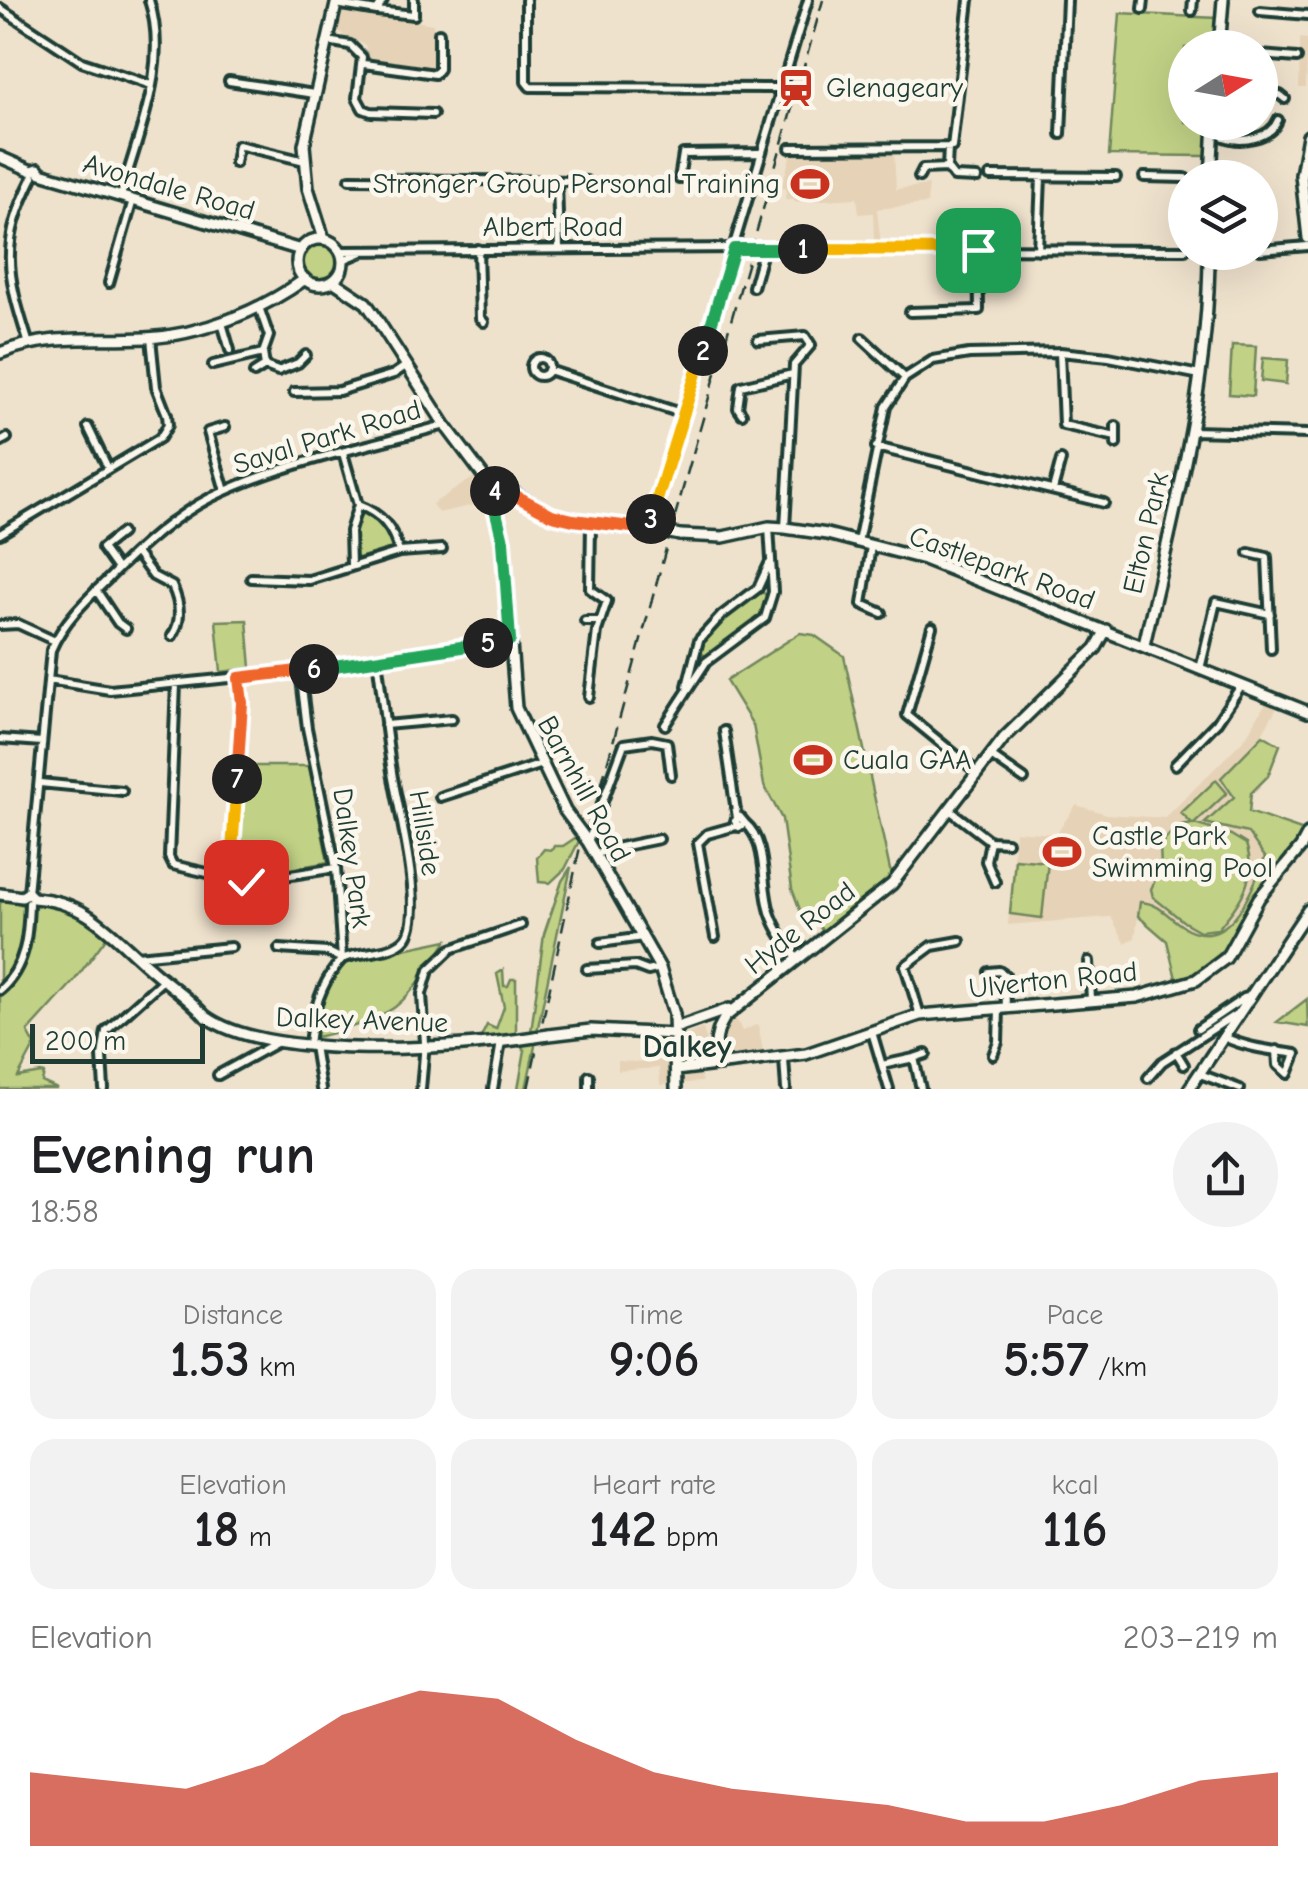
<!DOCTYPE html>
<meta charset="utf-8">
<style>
:root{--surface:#fff;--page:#f2f2f2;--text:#202124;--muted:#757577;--accent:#c8321e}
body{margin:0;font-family:"Comic Neue",sans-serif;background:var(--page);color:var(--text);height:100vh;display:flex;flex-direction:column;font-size:38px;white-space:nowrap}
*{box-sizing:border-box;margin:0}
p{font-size:32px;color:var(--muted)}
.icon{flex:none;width:55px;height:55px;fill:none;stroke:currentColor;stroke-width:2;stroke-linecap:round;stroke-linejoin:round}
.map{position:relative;height:1089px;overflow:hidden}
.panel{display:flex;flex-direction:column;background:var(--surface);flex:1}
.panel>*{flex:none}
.needle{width:65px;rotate:79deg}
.fabs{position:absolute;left:1168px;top:30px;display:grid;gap:20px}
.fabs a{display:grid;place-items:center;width:110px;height:110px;border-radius:50%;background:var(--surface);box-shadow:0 10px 40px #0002;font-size:50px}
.scale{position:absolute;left:30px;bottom:25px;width:175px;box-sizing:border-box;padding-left:10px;border:5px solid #1f3d34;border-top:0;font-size:28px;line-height:35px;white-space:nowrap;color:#1f3d34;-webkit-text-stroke:8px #fbf7ec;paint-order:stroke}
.pin{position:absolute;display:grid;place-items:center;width:85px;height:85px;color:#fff;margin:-42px;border-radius:20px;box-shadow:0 5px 15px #0006}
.km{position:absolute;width:50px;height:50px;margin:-25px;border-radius:50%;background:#222;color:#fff;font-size:28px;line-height:50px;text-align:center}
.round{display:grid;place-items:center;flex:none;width:105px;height:105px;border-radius:52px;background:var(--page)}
.head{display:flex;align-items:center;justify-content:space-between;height:170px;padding:0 30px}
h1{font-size:55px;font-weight:700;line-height:75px}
.stats{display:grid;grid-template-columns:repeat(3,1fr);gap:15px;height:170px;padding:10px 30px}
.stats div{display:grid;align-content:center;border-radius:25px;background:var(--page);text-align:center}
.stats b{font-size:50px;font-weight:700}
.stats small{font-size:28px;font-weight:400}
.stats p{font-size:28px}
.chart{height:280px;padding:20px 30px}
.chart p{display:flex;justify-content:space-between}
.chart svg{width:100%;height:180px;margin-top:10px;fill:var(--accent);opacity:.7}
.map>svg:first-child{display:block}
.built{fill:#e6d3b7}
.green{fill:#c1d185;stroke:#70875c;stroke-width:2.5}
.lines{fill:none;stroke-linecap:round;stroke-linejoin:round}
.street-casing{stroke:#1f3d34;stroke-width:14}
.secondary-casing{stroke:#1f3d34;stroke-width:16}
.street{stroke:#fbf7ec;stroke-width:6}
.secondary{stroke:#fbf7ec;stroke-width:9}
.rail{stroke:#1f3d34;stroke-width:2.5;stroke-dasharray:15 8;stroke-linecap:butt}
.street-bridge-casing{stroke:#1f3d34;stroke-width:14;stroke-linecap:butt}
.secondary-bridge-casing{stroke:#1f3d34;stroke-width:16;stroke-linecap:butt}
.street-bridge{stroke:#fbf7ec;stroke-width:6}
.secondary-bridge{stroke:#fbf7ec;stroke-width:9}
.split-1-casing{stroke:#fff;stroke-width:20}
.split-2-casing{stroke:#fff;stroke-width:20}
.split-3-casing{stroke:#fff;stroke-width:20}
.split-4-casing{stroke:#fff;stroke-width:20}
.split-5-casing{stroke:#fff;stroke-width:20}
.split-6-casing{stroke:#fff;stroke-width:20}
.split-7-casing{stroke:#fff;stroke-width:20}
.split-8-casing{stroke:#fff;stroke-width:20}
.split-1{stroke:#f5b400;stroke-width:12}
.split-2{stroke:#22a559;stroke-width:12}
.split-3{stroke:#f5b400;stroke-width:12}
.split-4{stroke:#f0652b;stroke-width:12}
.split-5{stroke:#22a559;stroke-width:12}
.split-6{stroke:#22a559;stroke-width:12}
.split-7{stroke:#f0652b;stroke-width:12}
.split-8{stroke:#f5b400;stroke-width:12}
.labels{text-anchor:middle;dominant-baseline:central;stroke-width:9;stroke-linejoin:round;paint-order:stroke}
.poi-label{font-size:28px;fill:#1f3d34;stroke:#fbf7ec;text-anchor:start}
.street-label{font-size:28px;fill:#1f3d34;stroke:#fbf7ec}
.quarter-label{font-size:32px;font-weight:bold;fill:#1f3d34;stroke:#fbf7ec}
</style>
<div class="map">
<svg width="1308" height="1089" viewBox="0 0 1308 1089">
<rect width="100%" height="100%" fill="#efe2cd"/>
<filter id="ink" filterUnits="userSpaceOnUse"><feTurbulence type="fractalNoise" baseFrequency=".01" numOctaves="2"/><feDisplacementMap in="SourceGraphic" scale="20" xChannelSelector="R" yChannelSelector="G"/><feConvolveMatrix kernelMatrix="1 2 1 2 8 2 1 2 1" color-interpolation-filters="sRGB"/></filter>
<g filter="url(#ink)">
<path class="built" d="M343,9L433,24V72L370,63L365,45L344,36L338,30Z
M1300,38L1308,39L1306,88H1299Z
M792,150L894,151L896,189L929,185L927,204L877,209L881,245H874L873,213L859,214L857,198L794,202V199H785L786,189L781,188Z
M476,476L489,502L438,513L432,504Z
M1268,699L1279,704L1257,743L1221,778L1234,796L1206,823L1249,833L1265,857L1256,881L1234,918L1220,933L1201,936L1153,903H1140L1135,938L1125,943L1111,917L1008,925L1015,831L1056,834L1076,805L1107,814L1165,818L1245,738Z
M734,1013L742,1031L758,1024L764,1056L730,1060L724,1058L722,1036Z
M703,1028L709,1049L706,1055L698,1058L702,1082L660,1085L659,1068L618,1071V1061L639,1062L647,1060L649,1055L668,1056L670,1035L688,1034Z"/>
<path class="green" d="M1120,13L1216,18L1214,47L1185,48V122L1209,123L1206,156L1109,155Z
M300 262a19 19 0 1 1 38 0a19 19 0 1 1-38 0Z
M1232,345L1256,346L1253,396L1229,394Z
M1263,358L1288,360L1286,384L1261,381Z
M366,511L390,532L395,547L359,558L356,557C353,542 352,526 361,513Z
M759,591L769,596L761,620L709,657L702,654L701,646L723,618Z
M247,620L251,668L221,672L216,621Z
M800,633L814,635L844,656L890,870L894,875L849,909L825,934L810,914L803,918L792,889L782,819L764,785L753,725L726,681Z
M1263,735L1280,745L1268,776L1251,793L1249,812L1307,832C1295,852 1274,866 1262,885C1234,929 1230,960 1177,983L1167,941L1138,916L1140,902C1159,903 1166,915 1181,925C1228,956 1251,893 1265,857L1248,833L1205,823L1234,797L1221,778Z
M243,766H309L328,862L246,877L236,874Z
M1216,780L1227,793L1194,824L1231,835L1246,844C1258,880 1240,902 1218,929L1200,931L1184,922L1153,897L1151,889L1161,867L1160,846L1176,827L1192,824L1181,813Z
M575,838L580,839L565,869L550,883L539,882L537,858L544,849L552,850L554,846H563Z
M1015,859L1048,862L1042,918L1010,914Z
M571,867L537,1032H531L544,934L562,881Z
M17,901L23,906L48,903L65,906L109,934L74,981L28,1032L35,1045L18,1077L41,1073L44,1074L42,1082L57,1089H0V902Z
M447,940C436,960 413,993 395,1007C380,1018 333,1035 314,1037C315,1008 326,981 347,961Z
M503,970L504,986H508L511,979H516V1029L514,1036L484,1040L482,1035L487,1025L496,1029L504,1007L497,974Z
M1307,999L1308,1027L1277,1022Z
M536,1041L526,1089H518L525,1050L517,1043Z"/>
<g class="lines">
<g class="street-casing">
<path id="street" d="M526,0V82L530,87L778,88
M336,4L377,11L383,0
M0,8L82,62L151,85
M1143,9L1144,0
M377,11L414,15V0
M1192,11L1193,0
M1260,11L1308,15
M327,41L350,45L362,57L357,98L363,109L371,112L433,114
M1260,55L1297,58
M364,64L435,74L439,69V33
M229,81L314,94
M1260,93L1280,95L1285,99
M1224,122V137C1242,144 1271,138 1278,120
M1061,134L1067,0
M948,147L947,168L954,177L977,178
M790,148L952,147L969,0
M235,163L238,145L305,161
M990,176L1116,177
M919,177L923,169L947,168
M1144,177L1185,178
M350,179L586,181
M679,179L683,154L759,153
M557,181L559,248
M121,196C138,133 170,65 149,0
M759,248L1185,250
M478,249L480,318L484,322
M1038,250L1041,177
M1260,250L1308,246
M340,251L743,248
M343,260L362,252
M109,283L133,200
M753,287L764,248
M259,307L269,336L263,353L265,366L278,371L298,363L306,355
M910,312L979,310L978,249
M222,323L230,350
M862,338L905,378
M758,340L805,336L811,345L794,365L785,528
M28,341C6,272 0,243 33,177
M1060,352L1063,425L1116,437
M531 367a9 9 0 1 1 18 0a9 9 0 1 1-18 0Z
M213,365L263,353
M548,370L684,414
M254,373L265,366
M294,392L339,391L394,374L407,365
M742,414L738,408L741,386L793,374
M88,427L108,468
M1191,431L1308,434
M0,442L7,438
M1116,444V426
M876,447L1104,503
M343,453L358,505C382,514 393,528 399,552
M1053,490L1061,460
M225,491L208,432L225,427
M648,529L808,0
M0,534L160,438L168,425L167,415L156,387L151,338
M858,542L886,407L905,378L933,360L969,354L1060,352L1109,357L1200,375
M871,546L862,604L882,613
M136,553L153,576L172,586C180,603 183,620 172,636
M1249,553L1267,557L1271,649
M351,565L350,531L358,505
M117,569L102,548L121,533
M251,578L309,580L399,552L442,549
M96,590L118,623L126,629
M585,621H601
M0,625L18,624L55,641
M932,627L907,715L978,773
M1200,669L1216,602L1270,614
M300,671L307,728L336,868L342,959C320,983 312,1014 309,1045
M48,680L110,690L300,671L510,640
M176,684L169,857L173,865L246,882L336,868
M687,686L699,640L721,616L758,588L769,564
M589,697L597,631L607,601L590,589L591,523
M385,725L452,719
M665,725L706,662L765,618L773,592L769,527
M724,731L737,818
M0,739L42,742
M991,756L1024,779
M1175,765L1217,722L1241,686
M40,783L122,791
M440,797L542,764
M951,811L990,841L986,861L995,882
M740,817L745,823L739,827L735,821Z
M745,823C768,842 761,884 770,912C776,930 787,945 798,960
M990,841L1007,842
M588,842L624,744L652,740L667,743L671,775
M595,855L610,849L659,839
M229,880L241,703L239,678
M28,893L51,650C63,622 86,600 108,579C137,549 173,517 210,498C283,462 366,447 445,425
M715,937L698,843L707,834L736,826
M600,943L643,937
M279,949L328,952L342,959C361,950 392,955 406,938C426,913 397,805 392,772C386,734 382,696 377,658
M137,956L231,947
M1089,961L1091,1000
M587,969L635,966L648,971L660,968
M989,972L999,971L1005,975L1006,1009
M0,990C26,967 28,935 29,903
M920,1015L905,966L932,946L960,941
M1198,1029L1244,998L1252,996
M872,1032L889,1089
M1224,1037C1247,1048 1271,1050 1296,1054L1288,1074L1278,1065L1277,1050
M314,1046L321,1089
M1176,1052L1184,1065
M993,1055L998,1042L999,1009
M784,1059L786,1089
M882,1065L914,1058
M1200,1074L1240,1089
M218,1075L276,1043
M1148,1078L1162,1062L1239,1012
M104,1089L102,1056L106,1031L163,980
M421,1089L425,1043L422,994L429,970L451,949L521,925
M493,1089L501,1042
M589,1089V1076
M921,1089L914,1058L926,1054"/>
</g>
<g class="secondary-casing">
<path id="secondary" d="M1219,48L1223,0
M1308,136L1301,175L1308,238
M0,157L32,171L38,169L41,173L301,250
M1211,178L1214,122
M324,239L308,188L304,145L337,0
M297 262a23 23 0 1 1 46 0a23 23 0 1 1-46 0Z
M333,281L366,303L373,313L445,425L487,481L485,487L491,492L503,541L516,708L565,811L588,842L660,968L674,1014L676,1089
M0,353C49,333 94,341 146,338C201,335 261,311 305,279
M487,481L493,480L551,515L573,521L660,531
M680,535L723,537L769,527L785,528L827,534L924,559L1308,712
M1144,645C1173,516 1209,386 1209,252
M0,894L22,897L28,893L33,898C88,901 112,936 151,969C169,985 189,998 205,1016C267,1062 460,1049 535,1037
M675,1028L729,1009
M549,1035L591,1030L675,1034
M725,1063L718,1059C713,1043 717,1030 725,1017L892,884L1004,738L1096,648L1106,630
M676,1070L806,1054L920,1015L1137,997L1196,980L1226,958L1259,898L1301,847L1308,834
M1189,1089L1308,910"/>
</g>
<use href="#street" class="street"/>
<use href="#secondary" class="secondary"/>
<path class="rail" d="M589,830L673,523L823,0
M528,1089L580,847"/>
<g class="street-bridge-casing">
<path id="street-bridge" d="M743,248H759"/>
</g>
<g class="secondary-bridge-casing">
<path id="secondary-bridge" d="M660,531L680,535
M535,1037L549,1035"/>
</g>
<use href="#street-bridge" class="street-bridge"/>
<use href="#secondary-bridge" class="secondary-bridge"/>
</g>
</g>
<g class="lines" filter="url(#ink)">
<g class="split-1-casing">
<path id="split-1" d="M803,249L978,250"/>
</g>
<g class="split-2-casing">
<path id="split-2" d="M703,351L734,249H803"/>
</g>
<g class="split-3-casing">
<path id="split-3" d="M651,519L703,351"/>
</g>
<g class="split-4-casing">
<path id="split-4" d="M495,491L497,486L552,515L573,520L648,529L651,519"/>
</g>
<g class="split-5-casing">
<path id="split-5" d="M488,643L510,640L503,541L491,492L495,491"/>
</g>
<g class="split-6-casing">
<path id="split-6" d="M314,669L488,643"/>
</g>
<g class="split-7-casing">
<path id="split-7" d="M237,779L242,703L239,678L314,669"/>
</g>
<g class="split-8-casing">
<path id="split-8" d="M237,779L230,880L246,882"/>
</g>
<use href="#split-1" class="split-1"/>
<use href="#split-2" class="split-2"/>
<use href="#split-3" class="split-3"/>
<use href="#split-4" class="split-4"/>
<use href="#split-5" class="split-5"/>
<use href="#split-6" class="split-6"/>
<use href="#split-7" class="split-7"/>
<use href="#split-8" class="split-8"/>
</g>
<defs>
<g id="station-bare" transform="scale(3)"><path d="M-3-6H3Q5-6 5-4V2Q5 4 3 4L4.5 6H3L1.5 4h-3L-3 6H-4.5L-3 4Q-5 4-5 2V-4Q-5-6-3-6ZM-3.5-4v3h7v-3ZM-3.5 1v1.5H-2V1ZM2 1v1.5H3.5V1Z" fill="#c8321e" stroke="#fbf7ec" stroke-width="2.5" paint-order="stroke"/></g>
<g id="stadium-bare" transform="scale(3)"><path d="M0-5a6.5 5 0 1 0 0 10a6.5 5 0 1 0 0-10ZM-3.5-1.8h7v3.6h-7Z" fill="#c8321e" stroke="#fbf7ec" stroke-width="2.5" paint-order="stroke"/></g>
</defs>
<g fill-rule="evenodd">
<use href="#station-bare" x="796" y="88"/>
<use href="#stadium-bare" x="810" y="184"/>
<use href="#stadium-bare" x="813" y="760"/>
<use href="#stadium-bare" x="1062" y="852"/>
</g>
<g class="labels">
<g class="poi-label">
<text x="826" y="88">Glenageary</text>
<text x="780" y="184" text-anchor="end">Stronger Group Personal Training</text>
<text x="843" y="760">Cuala GAA</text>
<text x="1092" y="836">Castle Park<tspan x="1092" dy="32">Swimming Pool</tspan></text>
</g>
<g class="street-label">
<text transform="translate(169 187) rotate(16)">Avondale Road</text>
<text x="553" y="227">Albert Road</text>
<text transform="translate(327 437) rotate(-17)">Saval Park Road</text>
<text transform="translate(1146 533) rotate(-77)">Elton Park</text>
<text transform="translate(1002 568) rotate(20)">Castlepark Road</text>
<text transform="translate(584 789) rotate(61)">Barnhill Road</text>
<text transform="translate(425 833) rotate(81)">Hillside</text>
<text transform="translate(352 858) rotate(82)">Dalkey Park</text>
<text transform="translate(800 928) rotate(-38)">Hyde Road</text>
<text transform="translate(1053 980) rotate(-6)">Ulverton Road</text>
<text transform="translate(362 1020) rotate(2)">Dalkey Avenue</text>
</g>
<g class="quarter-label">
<text x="687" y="1046">Dalkey</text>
</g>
</g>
</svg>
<div class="fabs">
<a><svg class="needle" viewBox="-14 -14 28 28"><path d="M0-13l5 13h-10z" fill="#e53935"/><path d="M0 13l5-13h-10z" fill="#757577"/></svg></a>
<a><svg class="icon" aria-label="layers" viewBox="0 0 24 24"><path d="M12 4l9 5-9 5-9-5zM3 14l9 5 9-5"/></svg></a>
</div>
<div class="scale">200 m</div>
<div class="pin" style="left:978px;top:250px;background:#1e9e55"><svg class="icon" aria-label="arrive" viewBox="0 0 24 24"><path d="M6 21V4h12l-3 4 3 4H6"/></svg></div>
<div class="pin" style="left:246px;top:882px;background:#d93025"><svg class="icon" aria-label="check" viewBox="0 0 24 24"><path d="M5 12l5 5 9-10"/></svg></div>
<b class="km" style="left:803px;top:249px">1</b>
<b class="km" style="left:703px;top:351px">2</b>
<b class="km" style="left:651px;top:519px">3</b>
<b class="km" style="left:495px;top:491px">4</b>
<b class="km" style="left:488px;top:643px">5</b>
<b class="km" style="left:314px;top:669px">6</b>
<b class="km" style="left:237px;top:779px">7</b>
</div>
<section class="panel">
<div class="head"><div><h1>Evening run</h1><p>18:58</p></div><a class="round"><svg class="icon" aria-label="share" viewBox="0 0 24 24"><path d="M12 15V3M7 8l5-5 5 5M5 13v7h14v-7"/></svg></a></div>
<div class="stats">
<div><p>Distance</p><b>1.53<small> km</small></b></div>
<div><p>Time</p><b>9:06</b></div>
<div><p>Pace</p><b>5:57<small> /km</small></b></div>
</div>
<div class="stats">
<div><p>Elevation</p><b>18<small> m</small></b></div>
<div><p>Heart rate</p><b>142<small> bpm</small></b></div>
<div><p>kcal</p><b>116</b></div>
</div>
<div class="chart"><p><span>Elevation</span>203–219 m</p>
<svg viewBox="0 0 160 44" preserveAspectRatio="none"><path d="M0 44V26L10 28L20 30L30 24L40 12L50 6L60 8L70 18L80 26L90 30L100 32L110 34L120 38L130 38L140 34L150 28L160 26V44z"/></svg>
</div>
</section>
